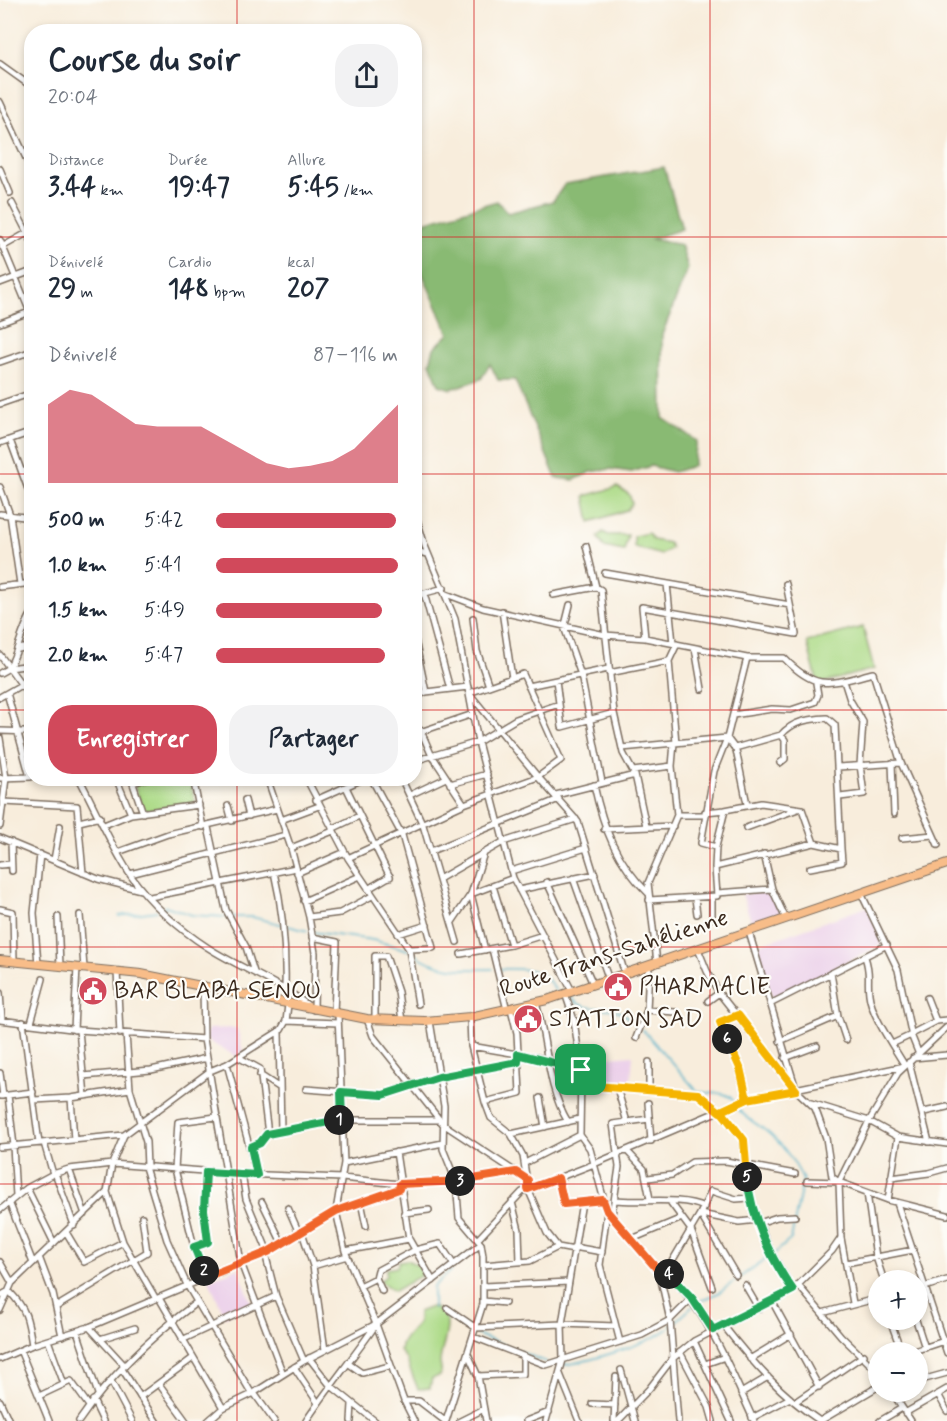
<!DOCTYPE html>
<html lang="fr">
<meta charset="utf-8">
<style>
:root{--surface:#fff;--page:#f2f2f3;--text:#1f2937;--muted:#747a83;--accent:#d1495b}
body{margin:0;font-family:Mynerve,sans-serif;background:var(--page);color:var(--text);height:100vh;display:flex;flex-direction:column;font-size:22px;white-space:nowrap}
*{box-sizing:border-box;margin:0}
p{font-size:20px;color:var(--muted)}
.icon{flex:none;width:33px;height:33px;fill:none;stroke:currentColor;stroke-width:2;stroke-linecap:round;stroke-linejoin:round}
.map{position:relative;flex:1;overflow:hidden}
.drawer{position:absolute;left:24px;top:24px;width:398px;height:762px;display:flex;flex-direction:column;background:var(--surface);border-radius:24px;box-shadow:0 3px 9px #0003}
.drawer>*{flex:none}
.buttons{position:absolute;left:868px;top:1270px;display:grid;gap:12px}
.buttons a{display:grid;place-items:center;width:60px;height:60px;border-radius:50%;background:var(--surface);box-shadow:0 3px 9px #0003;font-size:30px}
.pin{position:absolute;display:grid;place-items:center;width:51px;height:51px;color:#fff;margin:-26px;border-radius:12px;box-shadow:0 3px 9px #0006}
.km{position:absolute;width:30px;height:30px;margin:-15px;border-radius:50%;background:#222;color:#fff;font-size:16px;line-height:30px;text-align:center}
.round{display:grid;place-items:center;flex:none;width:63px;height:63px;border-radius:24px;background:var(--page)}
.overview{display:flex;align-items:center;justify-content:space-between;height:102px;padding:0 24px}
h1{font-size:33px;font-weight:700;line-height:45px}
.metrics{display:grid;grid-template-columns:repeat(3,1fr);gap:9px;height:102px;padding:6px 24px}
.metrics div{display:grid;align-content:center}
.metrics b{font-size:26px;font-weight:700}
.metrics small{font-size:16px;font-weight:400}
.metrics p{font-size:16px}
.chart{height:168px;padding:12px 24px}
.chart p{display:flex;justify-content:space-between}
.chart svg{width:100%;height:108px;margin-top:6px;fill:var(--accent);opacity:.7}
.button{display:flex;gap:12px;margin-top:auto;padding:12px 24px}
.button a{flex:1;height:69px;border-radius:24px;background:var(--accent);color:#fff;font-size:24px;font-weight:700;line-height:69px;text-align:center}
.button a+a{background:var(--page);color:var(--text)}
ul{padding:0 24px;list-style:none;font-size:20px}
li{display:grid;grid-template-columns:96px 72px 1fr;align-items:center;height:45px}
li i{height:15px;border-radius:8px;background:var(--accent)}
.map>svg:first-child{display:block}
.built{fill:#ecd1ea}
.green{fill:#acda86;stroke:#748252;stroke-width:1.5}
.forest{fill:#89ba73;stroke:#627248;stroke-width:1.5}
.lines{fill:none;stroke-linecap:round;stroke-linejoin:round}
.stream{stroke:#4aafc9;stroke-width:1.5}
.minor-casing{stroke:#7d6e60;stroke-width:8}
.highway-casing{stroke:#7d6e60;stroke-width:10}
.minor{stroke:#fff;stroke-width:5}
.highway{stroke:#f8bd89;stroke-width:8}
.split-1-casing{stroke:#fff;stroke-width:12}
.split-2-casing{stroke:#fff;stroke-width:12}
.split-3-casing{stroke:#fff;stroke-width:12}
.split-4-casing{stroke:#fff;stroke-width:12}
.split-5-casing{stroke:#fff;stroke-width:12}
.split-6-casing{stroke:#fff;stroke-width:12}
.split-7-casing{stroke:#fff;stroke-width:12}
.split-1{stroke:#22a559;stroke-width:8}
.split-2{stroke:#22a559;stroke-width:8}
.split-3{stroke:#f0652b;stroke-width:8}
.split-4{stroke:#f0652b;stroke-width:8}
.split-5{stroke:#22a559;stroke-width:8}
.split-6{stroke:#f5b400;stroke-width:8}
.split-7{stroke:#f5b400;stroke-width:8}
.grid{fill:none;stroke:#d62828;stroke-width:1.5;stroke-opacity:0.55}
.labels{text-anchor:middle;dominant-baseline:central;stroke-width:4.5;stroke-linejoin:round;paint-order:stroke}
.street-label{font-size:24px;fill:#3b2a1e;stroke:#fdfcf7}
.poi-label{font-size:24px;fill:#3b2a1e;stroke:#fdfcf7;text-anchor:start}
</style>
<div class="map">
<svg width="947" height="1421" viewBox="0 0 947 1421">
<rect width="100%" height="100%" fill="#fdfcf7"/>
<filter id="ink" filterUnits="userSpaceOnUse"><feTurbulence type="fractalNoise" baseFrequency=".0167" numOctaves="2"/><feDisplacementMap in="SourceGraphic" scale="12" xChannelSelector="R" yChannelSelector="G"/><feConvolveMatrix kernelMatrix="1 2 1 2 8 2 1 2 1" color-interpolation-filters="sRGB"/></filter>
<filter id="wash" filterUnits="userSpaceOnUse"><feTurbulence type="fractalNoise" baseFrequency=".008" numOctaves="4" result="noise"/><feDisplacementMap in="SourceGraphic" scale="24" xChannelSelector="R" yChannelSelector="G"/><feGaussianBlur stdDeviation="1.35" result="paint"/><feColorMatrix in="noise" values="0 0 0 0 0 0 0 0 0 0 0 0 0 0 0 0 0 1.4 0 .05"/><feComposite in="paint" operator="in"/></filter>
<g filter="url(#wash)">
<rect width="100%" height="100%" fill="#f8eddc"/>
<path class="built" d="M772,892L782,914L752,924L742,894Z
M867,907L885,943L773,999L755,946Z
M237,1028L243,1052L236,1056L206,1040L208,1029Z
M633,1055L630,1092L584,1087V1059Z
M238,1268L252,1304L225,1317L209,1280Z"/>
<path class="green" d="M617,487L629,494L632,503L627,510L590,522L585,496Z
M603,532L608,535H628L624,551L604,547L598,537Z
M648,533L653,540L669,543L671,548L661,555L634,547V536Z
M863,627L874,669L818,684L807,642Z
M158,779H190L195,803L143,811L134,784Z
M407,1260L419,1266L422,1275L394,1291L380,1281L386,1276V1269L397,1267L399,1261Z
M431,1307C460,1315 441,1342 440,1362C440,1368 443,1370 440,1376L432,1378L430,1388L418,1389L406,1359L400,1351C401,1338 410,1334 418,1323V1312Z"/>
<path class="forest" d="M664,167L682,229L652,239L681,245L688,268L662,335L663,418L697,441L693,466L674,472L651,466L631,472L610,469L591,472L574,480L556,478L515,380H498L490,364L481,379L451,389L439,385L430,363L434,348L449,334L418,264L424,222L497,201L508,213L553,201L565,184Z"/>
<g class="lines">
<path class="stream" d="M161,909L166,906L192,915L226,917
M119,916L157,911
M231,917H252L308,931
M313,932L373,940L408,950
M412,952C436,971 465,970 493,969
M498,969C523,968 544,967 556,992
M571,997C582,1013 604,1005 620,1012C627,1016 633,1022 639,1027
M643,1030L697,1091C710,1096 726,1088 734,1102
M737,1107C743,1117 753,1121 762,1128C780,1141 794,1160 803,1180L791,1239L774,1254
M696,1303L718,1293L770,1256
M433,1309V1287L451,1270
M442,1313L471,1332
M671,1326L692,1307
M476,1334L546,1362
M554,1365C575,1367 651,1343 668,1329"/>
</g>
</g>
<g filter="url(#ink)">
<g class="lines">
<g class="minor-casing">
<path id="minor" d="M0,64L32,87
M0,102L32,171
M0,169L10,193
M12,203L32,242
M0,240L32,317
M2,247L27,233
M0,283L32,271
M0,323L32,311
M0,362L32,351
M0,404L32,393
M10,440L32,500
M0,443L32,432
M22,472L32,469
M0,487L10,515L20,584
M414,510L425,546L455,619L478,742L513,878L572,991
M0,514L32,518
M586,546L596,587L601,590L614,713L623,753L635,775L646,826
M414,551L428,554
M605,573L790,605
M667,584L673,643
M0,587L32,583
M424,593L450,689
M446,594L483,608L605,635L645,638L747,658H784C817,692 830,684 873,673L901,763L938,845
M553,595L596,587
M414,596L444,588
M502,611L512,678
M473,618L477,651L489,686
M563,624L581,675L602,782
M565,625L570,605
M414,635L426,692
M645,638L642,607L796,634L786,584
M695,648L702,689
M19,649L32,646
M0,655L32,699
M747,658L727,738L714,771L701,843L716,847L725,810L761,803L802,809L814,843L841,849L842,862L810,868
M9,668C19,650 21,630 32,613
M0,673L9,668L32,665
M609,673L669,661
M556,680L562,727L614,713
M528,686L608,669
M7,693L30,777
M0,697L21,685
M414,698L426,692L468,687
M733,715L772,709L791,710L815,702L818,695L816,683
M414,725L421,731L431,754L464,804
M0,731L32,732
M414,734L473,714
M781,735C793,721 808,719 827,718L835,725L841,849
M0,738L6,778L0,826
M676,743L669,661L677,644
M622,748L727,738L736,750L747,804
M735,748L781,735L785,740V759L780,763
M414,761L478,742L516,719L559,704
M892,763L894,814
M838,767L901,763
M633,771L672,766
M0,778L31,777
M79,778C96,810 111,846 131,876C150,903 179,929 207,947C241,969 278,981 310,1007
M116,778L131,814
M131,778L143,813
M193,778L203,827
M267,778L291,848
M306,778L348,858L409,949L418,1004
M371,778L402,835L433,948L409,949
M401,778L423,825L457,942
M268,782L279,778
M133,783L148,778
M194,784L221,778
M450,784L487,774
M594,785C603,827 616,862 648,893
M346,787L390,877
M410,795L446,778
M556,795L635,775
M840,797L864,794L860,765L863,722L850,700L844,681
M245,800L249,816
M316,800L365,778
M4,802L77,806L83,873
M228,806L232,821
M705,812L725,810
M677,815H704
M281,820L319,806
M79,822L100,817
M104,825L131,814L199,805
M208,827L226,910L246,947L254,972
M746,828L798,809
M332,829L359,816
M604,829L673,826
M0,838L98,879L141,890
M902,838L933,835
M11,842L12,871
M716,847L715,867L814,843
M431,851L559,799
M118,852L168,834L277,809
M764,854L772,889L786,919
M348,858L464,804L538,777L561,760L523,674L469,693L538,777L578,822L625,974
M54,860L60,826
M0,865L11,864
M511,871L586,848
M274,872C283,910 286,949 285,988
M297,873L345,852
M130,874L286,835
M573,878L609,980
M439,879L503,842L576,819
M547,882L593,984
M493,886L511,945
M368,889L390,876
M519,890L595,874
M717,893L772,889
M861,893L898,970L912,1037L918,1052
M150,897L296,868
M712,897V918
M695,898L697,914
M649,900L717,896L715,867
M304,901L360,876
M0,909L13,912L14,961
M80,915L84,968
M58,917L60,966
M309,917L340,913L372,896
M452,922L471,894L484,853
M749,932L795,1086
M398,934L427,925
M312,937L337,942L334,1013
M492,949L507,1010
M698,949L707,971L719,993L796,1090L815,1108L826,1138L832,1177L839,1182
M485,950L471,894L513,878
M461,954L511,945L543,935
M657,963L648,883L677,815L672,766L674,743
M38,964L34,913L40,854
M117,971L120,1034
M831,973L838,1016L846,1040
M203,987L204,1039L241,1263L283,1374
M0,993L2,1020
M565,993L574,1020L581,1070L580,1135L590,1149L607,1211L663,1276
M927,998L936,1021
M708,1001L719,993
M536,1003C548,1043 546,1085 568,1122
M772,1003L887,945
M314,1010L315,953L309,917L291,848L333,831
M647,1010L675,1012
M338,1014L344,1163L336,1211L345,1251L376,1324L404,1401L414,1421
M738,1015L720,1022L740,1068L747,1099
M470,1017L471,1046L485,1102L491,1118L511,1134L523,1156L528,1189L547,1233L558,1247
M367,1019L373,1036L443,1124L528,1180
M0,1020L79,1030L204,1039
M375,1020V956H386L398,992L402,1021
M286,1021L338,1023
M430,1021L444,1106L443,1149L456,1181L459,1218L481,1244L483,1256V1304L446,1421
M23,1022L39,1143
M31,1023L43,979
M74,1030L77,967
M79,1030L85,1096
M279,1031L281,1131
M126,1034L130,1089L146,1142L147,1167
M911,1034L936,1021L947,1020
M636,1038L647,1010L649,966
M780,1041L838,1016
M892,1044L911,1035
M471,1046L546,1059L581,1070
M238,1057L260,1069L268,1134
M785,1058L817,1046
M913,1058L947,1055
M649,1062V1091
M909,1062L929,1142
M227,1064L257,1175
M0,1073L3,1096
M260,1075L280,1088
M83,1076L151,1070L207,1058
M582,1085L698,1094L720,1111
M617,1088L627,1122
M306,1089L383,1095L439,1077L518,1062
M8,1095L14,1146
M0,1096L33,1092
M71,1098L74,1140
M540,1098L545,1127
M34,1100L71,1098L130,1089
M485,1102L520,1093L517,1033L511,1009
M648,1103L651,1141
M811,1103L869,1121L898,1137L947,1144
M721,1111L744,1140L749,1198L771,1252L793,1290
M924,1112L947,1107
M511,1134L580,1119
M44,1143L53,1174
M13,1146L16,1196
M0,1147L124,1135
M251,1147L259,1143L268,1134L342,1120H439
M627,1151L644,1169L650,1199
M396,1152L409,1239L433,1281
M344,1163L443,1143
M525,1163L580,1135
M145,1167L167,1240L187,1285L252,1394
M69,1169L85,1214
M55,1173L74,1225
M242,1174L246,1199L268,1252
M558,1178L564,1204L603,1200
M648,1178L672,1175L692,1162L726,1161L795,1174
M891,1178L929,1173L947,1168
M807,1181L839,1182L888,1200L898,1137
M27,1188L54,1243
M107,1192L123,1242L156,1299
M867,1193L876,1257L884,1281
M615,1200C642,1203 680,1196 704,1207
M888,1200L947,1215
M9,1202L33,1263
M262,1202L282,1243
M361,1202L366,1226
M512,1202L519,1230L520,1262
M671,1203L691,1230L712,1287
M897,1203L947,1353
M288,1208L299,1233
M0,1210L27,1188L53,1174L69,1169L112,1164L242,1174L342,1178L400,1184L456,1181L516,1172
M607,1211L600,1265L620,1342
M404,1213L429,1210
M700,1214L736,1275
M701,1214L739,1222L758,1220
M612,1215L619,1167L613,1124L649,1119
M759,1223L777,1217L795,1216
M66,1232L84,1262L123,1242
M302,1232L313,1266L325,1350
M841,1238L853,1303
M478,1239L522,1192L594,1164L747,1099L905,1066C894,1047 871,1015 869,994C867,978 871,974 865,957
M632,1239L682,1218
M194,1247L208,1242L204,1210L206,1172
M574,1247L602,1252
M345,1251L409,1239
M265,1253L276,1296L304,1361
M39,1257L53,1294L62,1336
M0,1262L12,1283
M846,1263L913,1250
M483,1265L530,1261L558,1247L574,1250
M313,1266L347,1256
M666,1270C711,1319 727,1362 754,1421
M206,1277L194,1247L175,1169L178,1122L216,1117
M376,1278L378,1270L415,1250L440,1244L454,1265
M745,1285L759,1309
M798,1285L841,1336L879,1373
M360,1286L376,1278L382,1291
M483,1286L569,1282
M918,1289L947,1280
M0,1296L9,1291C27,1310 28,1319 32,1345
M159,1298L223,1408
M483,1301L505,1303
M772,1301L819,1387
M56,1307L147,1252L142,1217
M447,1308L476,1328L562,1324L615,1326
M0,1310L12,1283L107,1192L112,1164L124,1135L210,1071L227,1064L281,1030L286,1021L288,1005
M822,1313L879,1298
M890,1320L902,1353
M916,1320L925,1348
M723,1325C751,1361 782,1396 820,1421
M89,1327L125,1366
M77,1331L98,1394
M474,1337L546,1365L642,1335L670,1320L692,1298
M100,1339L135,1328
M48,1340L64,1384
M182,1340L276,1296
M694,1341L731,1421
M20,1350L49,1421
M680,1352L709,1407L713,1421
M908,1353L947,1340
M468,1354L478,1376L486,1421
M309,1358L330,1385L375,1421
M0,1359L32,1345L89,1327L265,1253L336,1211L400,1189
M750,1359L791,1334
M349,1364L362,1373L390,1366
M705,1364L725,1357
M294,1367L318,1403
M122,1369L156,1421
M621,1370L635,1421
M560,1374L579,1421
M478,1376L523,1374V1356
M111,1381L132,1421
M918,1381L947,1373
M159,1384L186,1421
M892,1392L911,1421
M254,1393L274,1421
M741,1393L768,1377
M938,1394L947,1411
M39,1396L71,1381L89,1406
M140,1397L193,1358
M93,1400L103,1421
M0,1401L9,1421
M404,1401H419L445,1421
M795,1402L864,1355
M592,1404L615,1405
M905,1413L947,1389
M752,1418L790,1398
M79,1421C111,1374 152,1336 197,1302
M208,1421L223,1408L252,1394L304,1361L376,1324L481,1244
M306,1421C328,1388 353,1358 375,1326
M351,1421L352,1404
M460,1421L484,1409
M526,1421L549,1412
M546,1421L563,1360L562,1324L582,1202
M614,1421L616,1377
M618,1421L649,1389L672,1359L694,1341L793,1290L832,1251L841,1238L839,1182L869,1121L898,1073L947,1027
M678,1421L670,1320L661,1280L700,1214L711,1191L736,1199L749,1198
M820,1421L879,1386
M880,1421L902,1408"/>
</g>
<g class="highway-casing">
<path id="highway" d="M0,960L141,974L367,1019L425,1021L470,1017L547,1000L947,864"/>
</g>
<use href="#minor" class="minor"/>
<use href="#highway" class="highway"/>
</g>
</g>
<g class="lines" filter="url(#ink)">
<g class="split-1-casing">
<path id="split-1" d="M339,1120H342L341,1092L383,1095L439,1077L518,1062V1054L581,1070"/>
</g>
<g class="split-2-casing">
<path id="split-2" d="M204,1271L194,1247L208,1242L204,1210L206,1172L257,1175L251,1147L260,1143L267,1134L339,1120"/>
</g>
<g class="split-3-casing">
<path id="split-3" d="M204,1271L206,1277L268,1252L336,1211L399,1189L400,1184L460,1181"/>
</g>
<g class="split-4-casing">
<path id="split-4" d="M460,1181L516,1172L528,1180V1189L558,1178L564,1204L603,1200L607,1211L663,1276L666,1270L669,1274"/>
</g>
<g class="split-5-casing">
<path id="split-5" d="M669,1274L692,1298L713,1330L793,1290C770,1258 751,1216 747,1177"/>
</g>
<g class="split-6-casing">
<path id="split-6" d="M727,1039L720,1022L738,1015L796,1090L747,1099L721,1111L744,1140L747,1177"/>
</g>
<g class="split-7-casing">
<path id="split-7" d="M581,1070L582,1085L698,1094L720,1112L747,1099L740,1068L727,1039"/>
</g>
<use href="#split-1" class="split-1"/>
<use href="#split-2" class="split-2"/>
<use href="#split-3" class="split-3"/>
<use href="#split-4" class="split-4"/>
<use href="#split-5" class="split-5"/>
<use href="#split-6" class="split-6"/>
<use href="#split-7" class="split-7"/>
</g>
<path class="grid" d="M237,0V32M474,0V1421M710,0V1421M0,237H32M414,237H947M0,474H32M414,474H947M0,710H32M414,710H947M237,778V1421M0,947H947M0,1184H947"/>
<defs>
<g id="civic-disc" transform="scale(1.5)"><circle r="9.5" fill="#d1495b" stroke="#fdfcf7"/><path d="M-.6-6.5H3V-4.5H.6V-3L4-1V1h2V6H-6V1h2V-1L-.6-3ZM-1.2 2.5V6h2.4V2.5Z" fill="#fff"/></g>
</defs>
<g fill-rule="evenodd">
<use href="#civic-disc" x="618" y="987"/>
<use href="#civic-disc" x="93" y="991"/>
<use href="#civic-disc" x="528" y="1019"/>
</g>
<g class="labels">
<g class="street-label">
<text transform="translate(614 954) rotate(-18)">Route Trans-Sahélienne</text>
</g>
<g class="poi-label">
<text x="639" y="987">PHARMACIE</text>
<text x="114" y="991">BAR BLABA SENOU</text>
<text x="549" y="1019">STATION SAD</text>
</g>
</g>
</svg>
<div class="buttons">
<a>+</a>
<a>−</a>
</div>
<div class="pin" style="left:581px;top:1070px;background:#1e9e55"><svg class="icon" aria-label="arrive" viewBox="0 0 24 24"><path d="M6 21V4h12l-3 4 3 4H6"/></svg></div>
<b class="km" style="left:339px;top:1120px">1</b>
<b class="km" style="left:204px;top:1271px">2</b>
<b class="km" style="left:460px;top:1181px">3</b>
<b class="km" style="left:669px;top:1274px">4</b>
<b class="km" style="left:747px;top:1177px">5</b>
<b class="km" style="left:727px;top:1039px">6</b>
<section class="drawer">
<div class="overview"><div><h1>Course du soir</h1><p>20:04</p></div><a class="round"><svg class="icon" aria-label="share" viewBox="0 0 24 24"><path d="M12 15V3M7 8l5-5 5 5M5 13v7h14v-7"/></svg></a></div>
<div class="metrics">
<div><p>Distance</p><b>3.44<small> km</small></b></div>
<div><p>Durée</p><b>19:47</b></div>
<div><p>Allure</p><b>5:45<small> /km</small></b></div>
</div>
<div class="metrics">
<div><p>Dénivelé</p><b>29<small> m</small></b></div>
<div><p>Cardio</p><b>148<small> bpm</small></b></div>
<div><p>kcal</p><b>207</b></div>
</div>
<div class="chart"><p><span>Dénivelé</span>87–116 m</p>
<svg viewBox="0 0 160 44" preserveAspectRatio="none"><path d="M0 44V12L10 6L20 8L30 14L40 20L50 21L60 21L70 21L80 26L90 31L100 36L110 38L120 37L130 35L140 30L150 21L160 12V44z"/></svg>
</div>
<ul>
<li><b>500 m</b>5:42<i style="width:99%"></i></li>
<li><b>1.0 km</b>5:41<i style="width:100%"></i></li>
<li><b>1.5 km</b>5:49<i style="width:91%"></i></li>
<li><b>2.0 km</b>5:47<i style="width:93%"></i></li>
</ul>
<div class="button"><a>Enregistrer</a><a>Partager</a></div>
</section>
</div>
